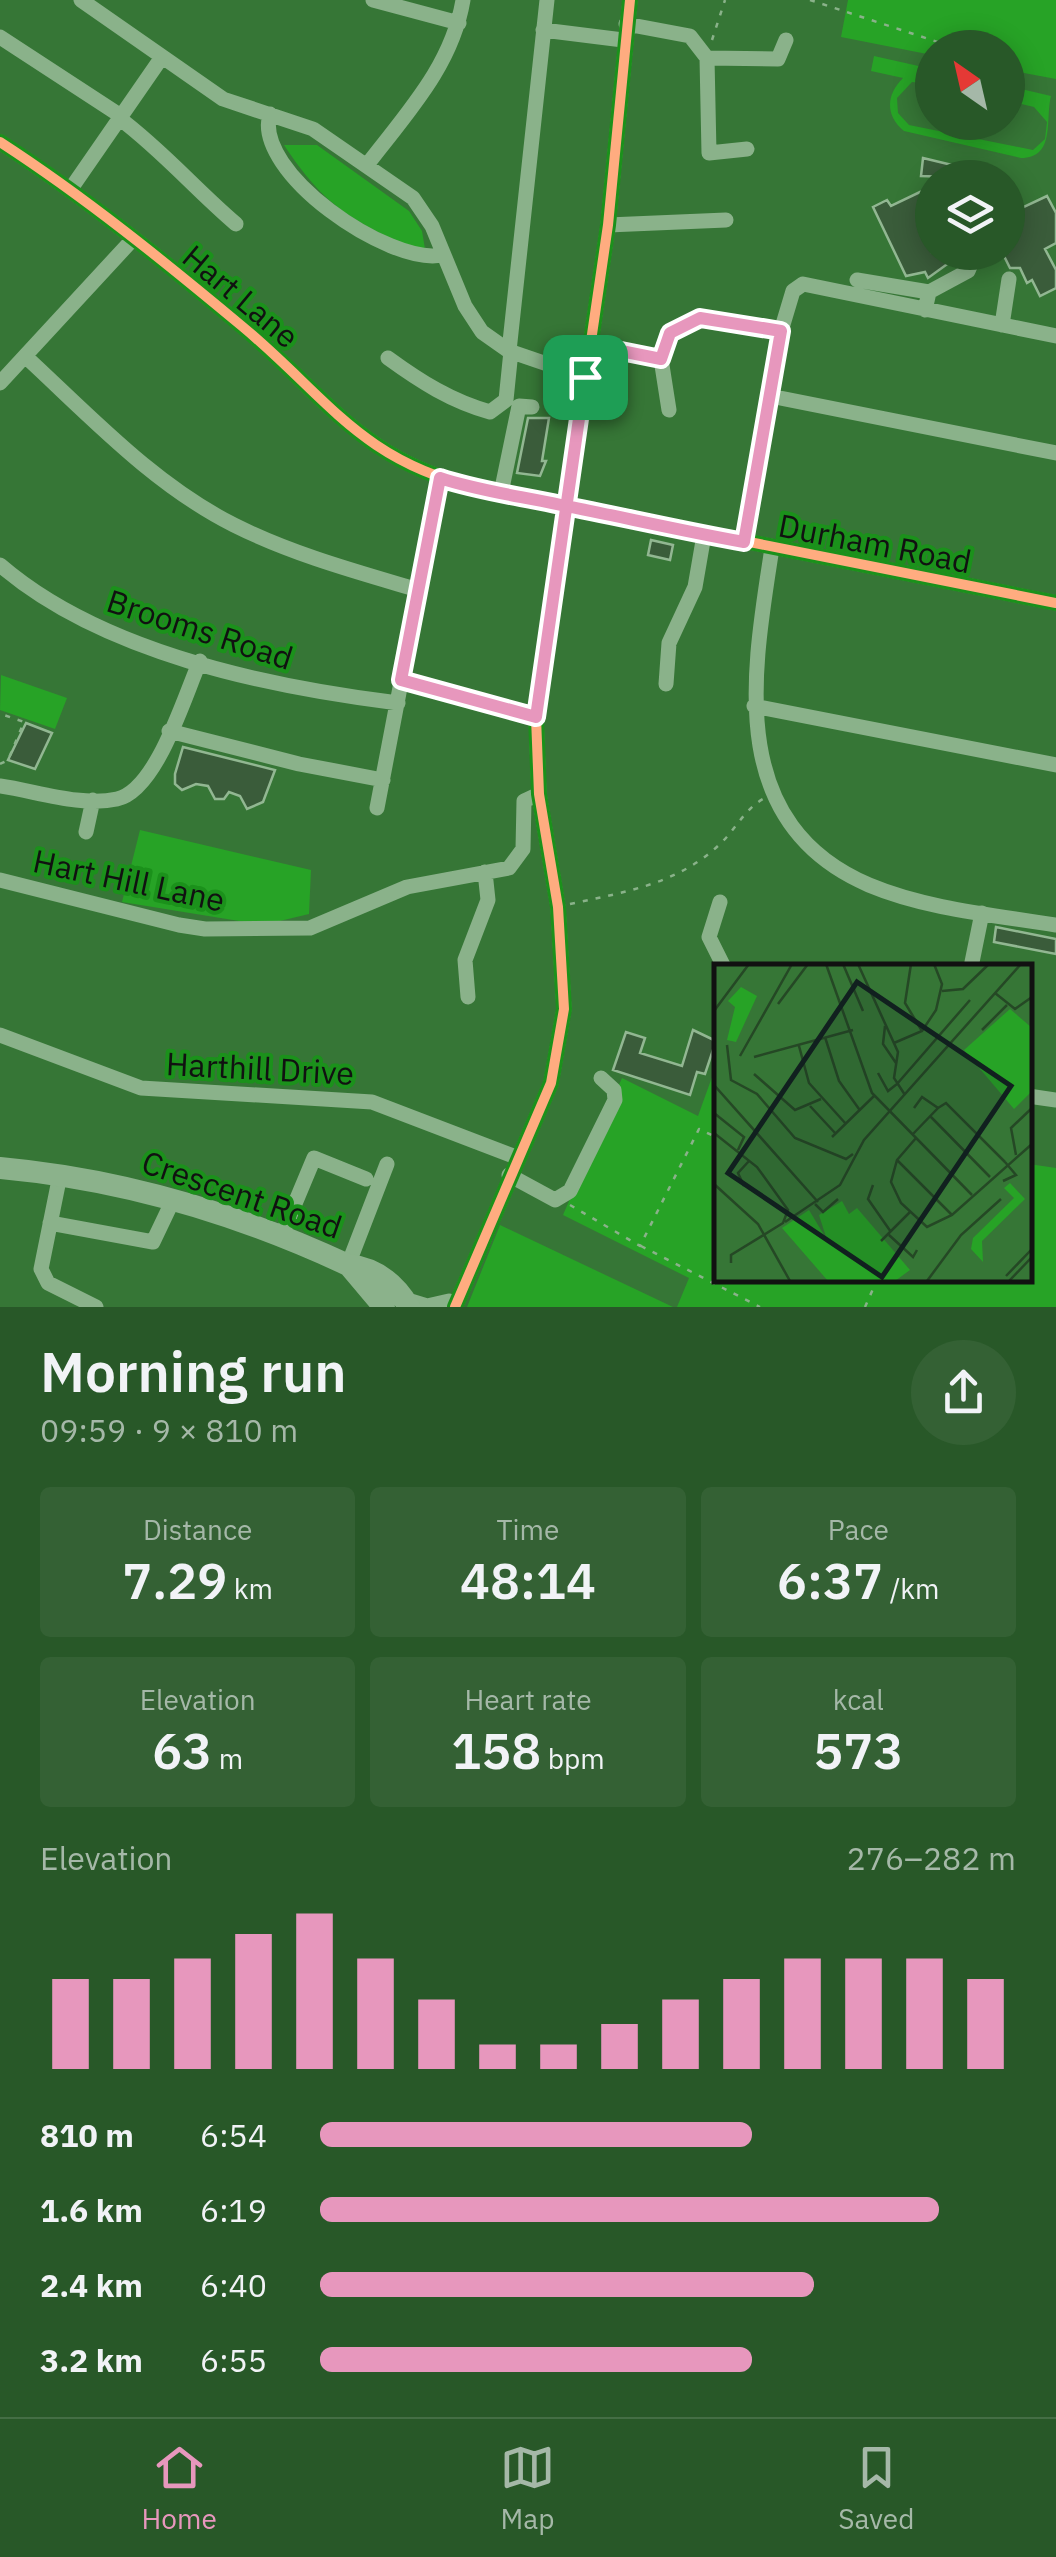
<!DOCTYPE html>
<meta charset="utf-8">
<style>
:root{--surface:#285828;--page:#346134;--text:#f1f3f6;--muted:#a5b8a8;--line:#446e45;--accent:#e797bd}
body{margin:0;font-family:"IBM Plex Sans",sans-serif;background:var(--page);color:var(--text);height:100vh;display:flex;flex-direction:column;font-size:38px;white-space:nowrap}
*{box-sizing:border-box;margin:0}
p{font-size:32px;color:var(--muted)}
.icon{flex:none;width:55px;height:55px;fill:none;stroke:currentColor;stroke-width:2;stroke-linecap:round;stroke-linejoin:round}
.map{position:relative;height:1307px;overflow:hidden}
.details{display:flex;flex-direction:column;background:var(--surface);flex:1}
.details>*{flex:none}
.needle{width:65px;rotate:326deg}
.fabs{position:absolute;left:915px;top:30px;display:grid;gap:20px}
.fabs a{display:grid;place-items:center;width:110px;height:110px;border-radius:50%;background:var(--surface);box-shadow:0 5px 25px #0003;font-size:50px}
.pin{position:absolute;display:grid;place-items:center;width:85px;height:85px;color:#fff;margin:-42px;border-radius:20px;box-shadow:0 5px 15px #0006}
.round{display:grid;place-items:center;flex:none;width:105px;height:105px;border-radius:52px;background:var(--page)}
.headline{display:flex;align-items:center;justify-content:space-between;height:170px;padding:0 40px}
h1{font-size:55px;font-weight:600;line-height:75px}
.figures{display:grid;grid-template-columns:repeat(3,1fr);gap:15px;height:170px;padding:10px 40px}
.figures div{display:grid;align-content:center;border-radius:10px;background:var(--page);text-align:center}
.figures b{font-size:50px;font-weight:600}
.figures small{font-size:28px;font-weight:400}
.figures p{font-size:28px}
.chart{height:280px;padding:20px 40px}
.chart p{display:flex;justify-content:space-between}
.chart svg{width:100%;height:180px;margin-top:10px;stroke:var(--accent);stroke-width:6}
ul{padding:0 40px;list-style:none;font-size:32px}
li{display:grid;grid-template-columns:160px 120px 1fr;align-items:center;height:75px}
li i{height:25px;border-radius:12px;background:var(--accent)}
.tabs{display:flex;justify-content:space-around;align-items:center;height:140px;border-top:2px solid var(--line);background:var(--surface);font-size:28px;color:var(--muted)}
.tabs a{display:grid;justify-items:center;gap:5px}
.tabs .on{color:var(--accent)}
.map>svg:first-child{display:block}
.green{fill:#27a326}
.building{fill:#3a5c3a;stroke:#92b792;stroke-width:2.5}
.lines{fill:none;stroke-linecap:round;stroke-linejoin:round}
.path{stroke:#8ab28a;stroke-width:2.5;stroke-dasharray:5 8;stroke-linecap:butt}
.minor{stroke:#8ab28a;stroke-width:15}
.highway{stroke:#8bb28b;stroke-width:22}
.cycleway-casing{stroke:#1b911b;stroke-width:16}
.cycleway{stroke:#ffac80;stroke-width:10}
.route-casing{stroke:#fff;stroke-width:20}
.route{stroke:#e797bd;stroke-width:12}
.labels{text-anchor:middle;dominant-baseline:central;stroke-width:8;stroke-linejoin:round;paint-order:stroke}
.street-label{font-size:32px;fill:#111;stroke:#1b911b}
.inset-road{fill:none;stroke:#254825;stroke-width:2.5}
.view{fill:#11201f;fill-opacity:0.15;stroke:#11201f;stroke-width:5}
.inset-edge{fill:none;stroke:#111;stroke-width:5}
</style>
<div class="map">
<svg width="1056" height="1307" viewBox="0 0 1056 1307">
<rect width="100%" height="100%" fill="#367636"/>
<path class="green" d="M848,0H1056V79L1008,70V48H932V55L841,37Z
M874,56L932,69V84L912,82L897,98L898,113L909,125L1033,150L1045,139L1047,122L1034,107L1008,101V86L1051,96C1045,119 1056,158 1021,158L904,131C885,115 886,95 903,78L871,71Z
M284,145H317L409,211L422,231L425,249L414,250C349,218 325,207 284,145Z
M1,675L67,698L55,729L0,710Z
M140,830L311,870L309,914L263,925L122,902Z
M716,1066V1280H1028L1029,1164L1056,1168V1307H677L689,1278L563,1215L622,1078L698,1116Z
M500,1225L673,1307H467Z"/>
<path class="building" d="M923,158L985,173L984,178L921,176Z
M920,192L932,219V252H964L928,278L925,272L906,276L873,207L887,200L891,206Z
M1047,196L1056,213V243L1045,249L1056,270V288L1040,296L1032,280L1027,283L1020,268H1010L1002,252H1008V197L1015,211Z
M528,418H549L542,461H546L540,476L517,473Z
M651,540L673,545L670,560L648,555Z
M26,723L52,733L35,769L8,760Z
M183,747L275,770L263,802L247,809L240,796L229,792L224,799H215L208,786L196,784L182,790L175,784V774Z
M996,927L1056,939V954L994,942Z
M693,1030L716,1041L705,1074L697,1072L690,1095L613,1070L626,1032L645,1038L640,1053L682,1066Z"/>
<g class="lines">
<path class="path" d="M810,0L956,48
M712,40L725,0
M1008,64L1018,67
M604,348L650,357
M417,684L525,714
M0,764L8,760L24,722L4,715
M570,904C625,892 678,884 720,844C735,830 745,809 763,799
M570,1205L640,1246L699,1129L716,1137
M641,1246L760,1307
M865,1307L877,1280"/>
<path class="minor" d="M81,0L223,99L313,129L413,198L432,226L465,306L482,332L509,351L585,377
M373,0L459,23
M626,24L690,36L707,58L778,59L786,40
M543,30L623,40
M0,37L121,116
M707,58L709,153L747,149
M270,114C252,172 390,266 442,255
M119,118C163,151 195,189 236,224
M0,142C85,197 165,262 243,327C328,398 361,461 478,488L1056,603
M367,165C406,114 452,66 463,0
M70,190L162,57
M608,225L726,220
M857,280L929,292
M925,310L929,292L968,271L976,252
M1002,325L1009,279
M781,331L793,291L803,284L1056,336
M509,351L547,0
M25,356C90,416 154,485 234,525C292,554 354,571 415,589
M388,358C421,382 451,401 490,412L506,400L511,351
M0,383L133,239
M770,396L1056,453
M669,410L661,359L670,333L699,318L781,331L744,542
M501,493L519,406L532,407
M772,548C753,671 724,823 869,885C926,909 994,915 1056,925
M0,565C102,653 268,687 398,703
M666,684L669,643L695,587L704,535
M754,706L1056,765
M169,731L299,764L383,780
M0,786C36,791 81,807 117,799C157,790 184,697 200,661
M377,808L440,478
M86,832L93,800
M0,880L179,925L205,929L310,928L407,887L509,868L523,849L524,801L539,794
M720,902L709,937L724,967
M971,967L982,913
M468,997L465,960L488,900L485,872
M0,1035L141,1088L372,1102L516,1157
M1028,1096L1056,1100
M60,1175L41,1269L48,1283L96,1307
M509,1175L555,1200L570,1191L615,1100L614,1090L601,1078
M50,1223L153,1242L173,1200
M281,1237L314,1158L366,1179
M348,1265L387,1164
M404,1299L427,1306L449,1301
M455,1307L551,1083L564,1009L558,907L539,794L536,717L608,225L630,0"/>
<path class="highway" d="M0,1168C120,1179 239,1214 348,1265C376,1268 395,1283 409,1307
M351,1268L384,1307"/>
<g class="cycleway-casing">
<path id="cycleway" d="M0,142C85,197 165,262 243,327C328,398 361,461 478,488L1056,603
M455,1307L551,1083L564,1009L558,907L539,794L536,717L608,225L630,0"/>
</g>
<use href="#cycleway" class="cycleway"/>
</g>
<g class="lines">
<g class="route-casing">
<path id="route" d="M585,377L536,717L401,680L440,478C479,491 520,496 561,505C622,517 683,531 744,542L781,331L700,318L670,333L661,359L591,345L585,377"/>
</g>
<use href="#route" class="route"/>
</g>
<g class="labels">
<g class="street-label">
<text transform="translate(241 296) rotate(40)">Hart Lane</text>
<text transform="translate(875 543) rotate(11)">Durham Road</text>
<text transform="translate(200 629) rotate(18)">Brooms Road</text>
<text transform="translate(129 880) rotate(12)">Hart Hill Lane</text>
<text transform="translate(260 1068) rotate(3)">Harthill Drive</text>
<text transform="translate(242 1194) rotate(19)">Crescent Road</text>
</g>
</g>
<g transform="translate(714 964)">
<rect width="318" height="318" fill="#367636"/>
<path d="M27,23L43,32L22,78L13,76L21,43L14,37ZM296,45L317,63V128L300,145L250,86ZM296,219L311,235L268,277L269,298L257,285L259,274L300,234L290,224ZM128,237L135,250L143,244L196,306L181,317H114L68,264L95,246L113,276L105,251Z" fill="#27a326"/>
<path class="inset-road" d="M112,0L158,129L258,231M129,0L149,47M144,0L184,88L180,114L191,131M197,0L191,39L208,67M228,27L249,25L275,0M281,29L301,45L318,33M64,40L94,0M0,47L35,0M171,62L169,80L182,99M268,66L293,41M111,73L125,117L145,145M180,79L208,67L222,46L228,20L220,0M13,81L17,116L43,130L81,174L132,195L139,190M85,82L95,119L132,160M26,92L78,0M40,93L139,66M164,109L174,127L183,120M40,110L81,146L107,135M183,120L256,36M0,121L104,238M96,142L122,170M224,144L232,139L291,198M0,149L30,173L24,186M216,152L276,213M0,169L43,203L74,246L69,259L17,291V299M198,171L224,144L208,133L200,144M118,173L160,132M202,174L183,196L177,218L187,239L213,263L238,251L318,180M302,191L297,164L318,144M183,196L238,251M289,217L302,211L291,198M0,220L44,260L76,317M159,221L154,235L177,268M30,222L24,209L35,197M101,240L109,248L124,235M71,258L126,221L150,176L307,0M175,271L199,293L203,286M167,277L196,248M292,312L318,285M213,317L247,271L287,235M295,317L318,293"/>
<path class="view" d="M143,18L297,122L168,313L14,209Z"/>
<rect width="318" height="318" class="inset-edge"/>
</g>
</svg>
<div class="fabs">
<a><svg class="needle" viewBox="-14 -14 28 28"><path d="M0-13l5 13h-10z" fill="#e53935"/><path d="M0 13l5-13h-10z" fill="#a5b8a8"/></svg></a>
<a><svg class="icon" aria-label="layers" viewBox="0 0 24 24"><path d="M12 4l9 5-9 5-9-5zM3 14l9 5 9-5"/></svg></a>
</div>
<div class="pin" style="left:585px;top:377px;background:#1e9e55"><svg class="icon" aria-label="arrive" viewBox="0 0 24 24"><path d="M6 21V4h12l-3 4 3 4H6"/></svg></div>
</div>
<section class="details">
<div class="headline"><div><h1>Morning run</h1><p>09:59 · 9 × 810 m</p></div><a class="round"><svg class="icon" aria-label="share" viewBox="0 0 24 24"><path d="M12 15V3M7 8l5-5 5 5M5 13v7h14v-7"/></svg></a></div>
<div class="figures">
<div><p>Distance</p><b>7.29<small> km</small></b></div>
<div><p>Time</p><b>48:14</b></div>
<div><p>Pace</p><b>6:37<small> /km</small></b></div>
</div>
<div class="figures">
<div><p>Elevation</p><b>63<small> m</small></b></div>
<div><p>Heart rate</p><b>158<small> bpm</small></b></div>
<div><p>kcal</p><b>573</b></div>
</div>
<div class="chart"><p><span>Elevation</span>276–282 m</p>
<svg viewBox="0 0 160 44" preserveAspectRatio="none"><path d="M5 44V22M15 44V22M25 44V17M35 44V11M45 44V6M55 44V17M65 44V27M75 44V38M85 44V38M95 44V33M105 44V27M115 44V22M125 44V17M135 44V17M145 44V17M155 44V22"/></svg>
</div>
<ul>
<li><b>810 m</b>6:54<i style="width:62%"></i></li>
<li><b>1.6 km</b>6:19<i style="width:89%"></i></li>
<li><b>2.4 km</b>6:40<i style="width:71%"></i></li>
<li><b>3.2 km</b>6:55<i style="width:62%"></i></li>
</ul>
</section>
<nav class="tabs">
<a class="on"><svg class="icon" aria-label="home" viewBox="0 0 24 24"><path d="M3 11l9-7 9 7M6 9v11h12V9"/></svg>Home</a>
<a><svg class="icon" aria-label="map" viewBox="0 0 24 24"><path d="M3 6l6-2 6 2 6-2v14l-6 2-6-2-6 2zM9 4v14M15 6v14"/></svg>Map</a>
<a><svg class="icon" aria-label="saved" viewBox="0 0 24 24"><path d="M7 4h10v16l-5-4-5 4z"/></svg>Saved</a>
</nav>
